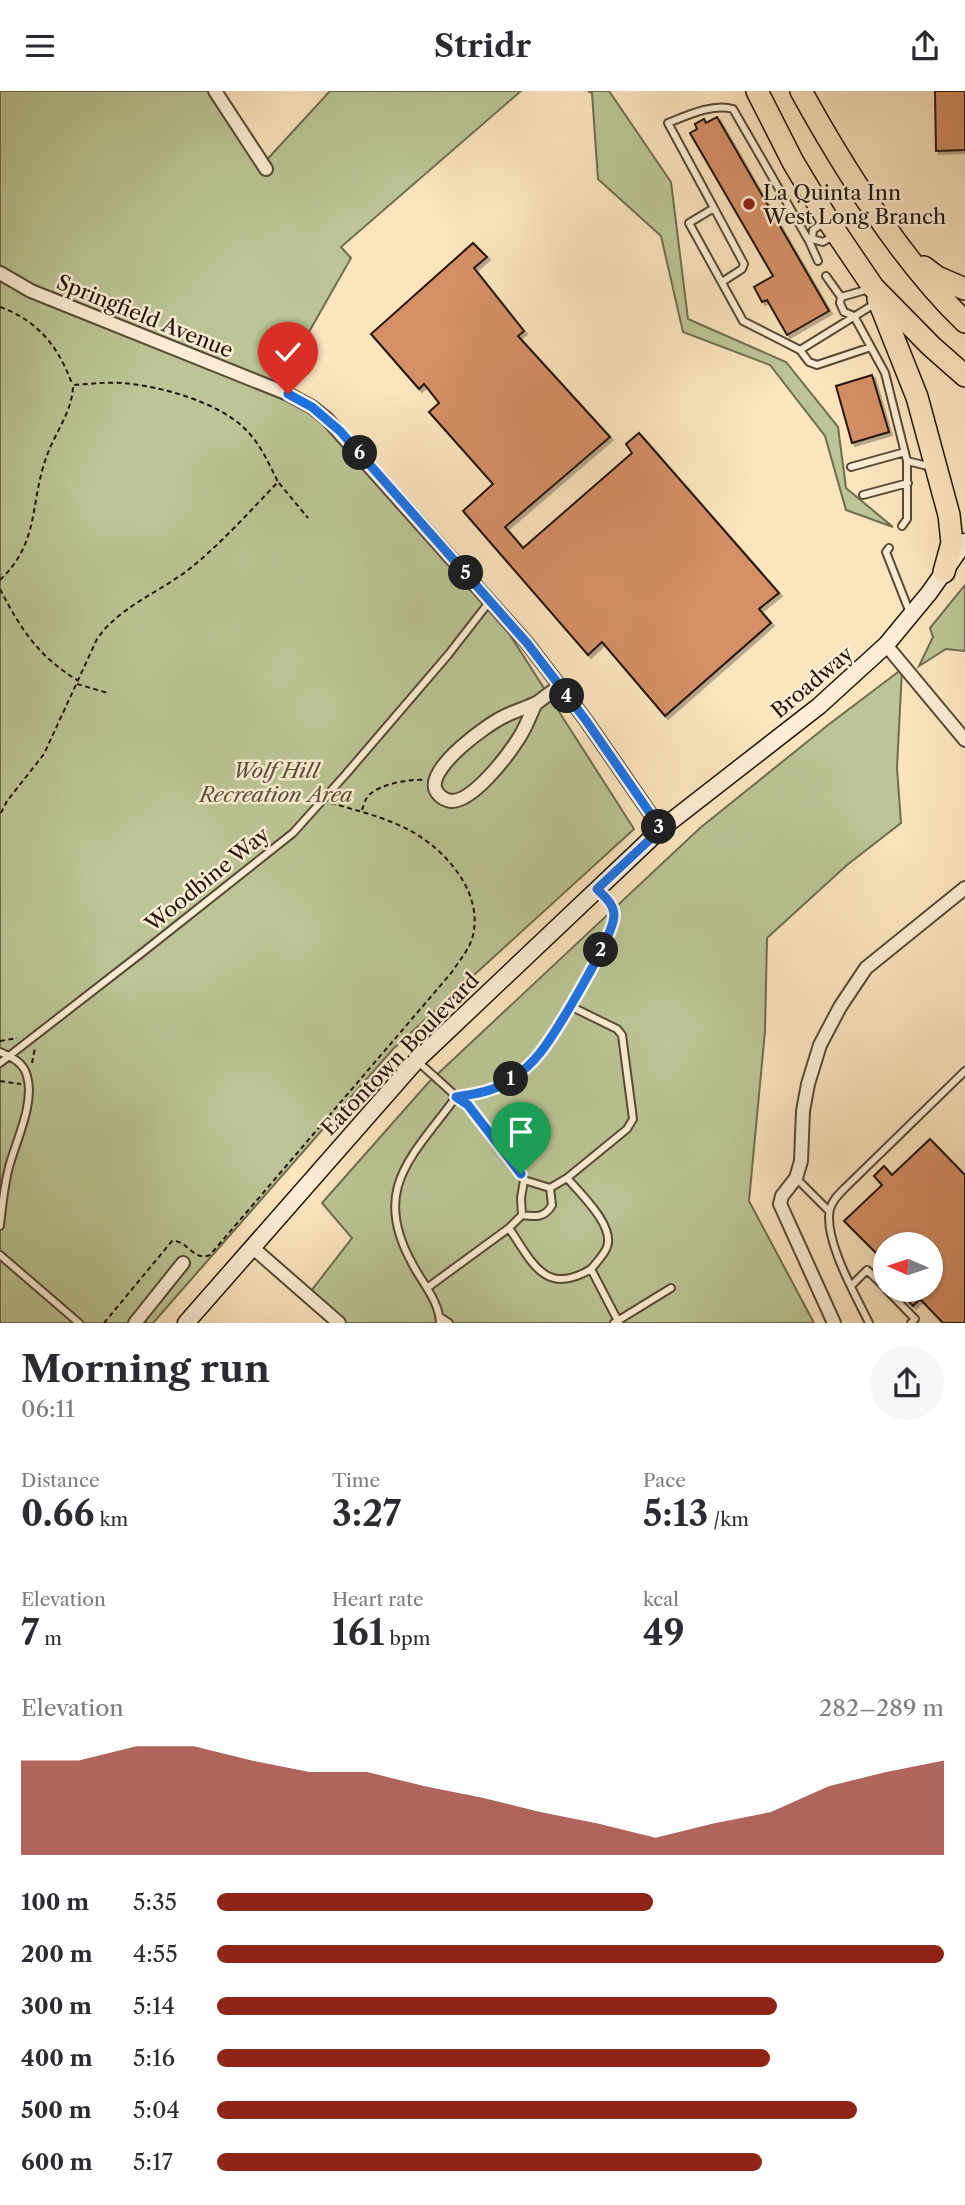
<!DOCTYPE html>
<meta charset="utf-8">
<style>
:root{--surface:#fff;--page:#f7f7f7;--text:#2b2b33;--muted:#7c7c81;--accent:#8f2418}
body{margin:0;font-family:"Libre Caslon Text",serif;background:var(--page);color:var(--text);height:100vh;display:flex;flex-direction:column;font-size:26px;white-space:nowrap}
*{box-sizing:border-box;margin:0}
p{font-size:23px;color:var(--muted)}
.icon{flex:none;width:38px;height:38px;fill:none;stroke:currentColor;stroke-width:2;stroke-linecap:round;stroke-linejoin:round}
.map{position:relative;height:1232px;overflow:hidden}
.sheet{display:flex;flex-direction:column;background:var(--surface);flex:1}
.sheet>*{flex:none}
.needle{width:46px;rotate:273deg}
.fabs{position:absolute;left:873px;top:1141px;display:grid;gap:14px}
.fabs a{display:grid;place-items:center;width:70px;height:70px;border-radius:50%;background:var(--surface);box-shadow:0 2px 5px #0004;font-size:35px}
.pin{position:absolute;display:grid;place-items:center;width:60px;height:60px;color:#fff;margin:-72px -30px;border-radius:50% 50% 50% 0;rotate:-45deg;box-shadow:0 0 7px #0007}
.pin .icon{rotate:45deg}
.km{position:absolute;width:35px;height:35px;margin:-18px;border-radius:50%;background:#222;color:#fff;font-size:19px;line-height:35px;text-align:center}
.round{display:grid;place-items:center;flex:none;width:74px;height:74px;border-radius:37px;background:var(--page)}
.summary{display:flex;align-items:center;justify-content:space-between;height:119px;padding:0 21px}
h1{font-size:38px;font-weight:700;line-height:52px}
.stats{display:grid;grid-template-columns:repeat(3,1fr);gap:10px;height:119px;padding:7px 21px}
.stats div{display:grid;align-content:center}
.stats b{font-size:35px;font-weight:700}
.stats small{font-size:19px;font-weight:400}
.stats p{font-size:19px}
.chart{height:196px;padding:14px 21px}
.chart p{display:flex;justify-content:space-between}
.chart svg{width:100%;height:126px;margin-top:7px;fill:var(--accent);opacity:.7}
ul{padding:0 21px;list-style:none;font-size:23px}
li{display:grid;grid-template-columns:112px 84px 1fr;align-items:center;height:52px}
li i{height:18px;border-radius:9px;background:var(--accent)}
header{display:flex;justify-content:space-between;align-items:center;height:91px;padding:0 21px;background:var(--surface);font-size:32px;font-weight:700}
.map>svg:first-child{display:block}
.green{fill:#bbc595;stroke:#6e6d4e;stroke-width:2}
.building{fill:#d48f66;stroke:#221508;stroke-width:2;filter:url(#shadow)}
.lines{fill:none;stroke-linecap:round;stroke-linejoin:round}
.lane-casing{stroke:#584936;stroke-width:10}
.street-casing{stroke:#584936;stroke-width:16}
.secondary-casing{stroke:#221508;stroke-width:19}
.highway-casing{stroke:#221508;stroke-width:24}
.path{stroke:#221508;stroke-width:2;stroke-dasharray:5 3.5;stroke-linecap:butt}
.lane{stroke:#fcedd5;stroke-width:6}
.street{stroke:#fcedd5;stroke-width:12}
.secondary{stroke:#fcedd5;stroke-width:16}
.highway{stroke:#fbe4be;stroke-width:21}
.route-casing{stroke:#fff;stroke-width:14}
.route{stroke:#1a73e8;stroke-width:9}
.poi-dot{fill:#8f2418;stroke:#fcedd5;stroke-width:2.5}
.labels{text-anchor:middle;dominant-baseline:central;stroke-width:5;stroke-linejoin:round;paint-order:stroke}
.poi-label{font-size:21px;fill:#221508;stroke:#fcedd5;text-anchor:start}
.street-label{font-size:21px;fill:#221508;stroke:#fcedd5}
.park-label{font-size:21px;font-style:italic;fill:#585339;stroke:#fcedd5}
</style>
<header><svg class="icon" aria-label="menu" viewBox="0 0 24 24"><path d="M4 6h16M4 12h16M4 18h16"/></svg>Stridr<svg class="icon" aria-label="share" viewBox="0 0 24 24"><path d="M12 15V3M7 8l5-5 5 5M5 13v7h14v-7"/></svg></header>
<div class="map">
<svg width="965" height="1232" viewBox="0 0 965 1232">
<defs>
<filter id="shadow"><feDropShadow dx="3" dy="3" stdDeviation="0" flood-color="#0004"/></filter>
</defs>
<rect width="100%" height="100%" fill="#fbe4be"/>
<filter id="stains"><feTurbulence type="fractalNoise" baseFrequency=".00286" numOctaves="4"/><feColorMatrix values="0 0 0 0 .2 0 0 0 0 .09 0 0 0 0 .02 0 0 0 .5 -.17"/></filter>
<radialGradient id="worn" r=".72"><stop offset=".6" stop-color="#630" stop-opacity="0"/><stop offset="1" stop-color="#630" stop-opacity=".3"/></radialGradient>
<path class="green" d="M0,0H214L262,74L330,0H521L341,156L351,167L276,299L327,330L487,508L634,738L393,958L153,1232H0Z
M588,0H609L671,91L688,228L786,271L838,336L846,397L893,436L846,419L825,345L770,274L683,241L661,145L598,88L592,2Z
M965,494V560L946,558L919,575L933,546L930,537Z
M902,578L897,677L901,732L847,774L767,847L765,940L749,1110L814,1232H334L308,1204L352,1147L322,1112L428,992L700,737L828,634Z"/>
<path class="building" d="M935,0H965V59L936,60Z
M717,26L829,220L787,244L767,209L762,211L754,196L773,185L690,42L697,38L695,33L704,28L706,32Z
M473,152L487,166L474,177L524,240L518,245L610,346L505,436L523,457L632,362L626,353L639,342L779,502L759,518L771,532L665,625L602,551L588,564L463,420L493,393L429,321L439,312L424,293L419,298L371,243Z
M872,284L889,341L852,352L836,295Z
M930,1048L965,1084V1232H943L920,1208L913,1215L902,1204L907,1199H931V1153H886V1172L844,1130L882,1094L874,1085L884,1075L892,1084Z"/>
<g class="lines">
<g class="lane-casing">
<path id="lane" d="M714,117L744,173L742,178L722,191
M835,144L823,151L812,148L809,150L733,18C713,12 686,25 668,32L714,117L689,132L743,230L800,259L809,271L817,274L871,256
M812,148L813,139L826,130
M809,150L818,170
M826,185L841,206L840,212L844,221L854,225L885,282L907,370V428L902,435
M841,206L869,198
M800,259L876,212
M907,370L932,376
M851,376L905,361
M863,404L908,392
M889,457L886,461L910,522
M0,961C12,966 24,972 27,985C35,1012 16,1050 9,1076C4,1095 2,1115 0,1135
M417,970C456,1005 499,1041 524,1089L521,1107L522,1124L509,1137L427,1197
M0,972L143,861L293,742L346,683L448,564L490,510
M567,1087C580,1102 615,1135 607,1156C604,1164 596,1172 591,1178L619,1232
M796,1087L829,1120
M550,1097L567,1087L627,1038L633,1028L622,944L617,938L570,915
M522,1124C535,1126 545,1127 552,1114L550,1097L524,1089
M509,1137C532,1171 545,1206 591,1178
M0,1164L79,1232
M851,1195L867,1179L886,1197
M887,1199L915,1228L911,1232
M440,1226L449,1232
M440,1232C439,1210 423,1193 413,1174C370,1098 412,1066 456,1006C475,1003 495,1000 511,988C521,981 531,972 539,963C556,942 612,851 614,827C615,814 606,808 599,800
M614,1232L671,1197
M869,1232C856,1205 823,1148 830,1118C832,1109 840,1102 846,1096L965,980"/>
</g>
<g class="street-casing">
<path id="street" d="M215,0L266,78
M0,182L31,200L288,303L312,316L327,328L527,552L585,628L661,738
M886,554L965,649
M536,612C530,624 525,639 517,650C506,667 472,711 451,710C444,709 437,704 435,697C430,675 485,635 503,626C514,620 527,617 538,611C545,606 552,600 560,595
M252,1156L339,1232
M135,1232L183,1172
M834,1232L780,1113L782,1105L796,1087L801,1070L803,1020L808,993L820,954L840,916L866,877L965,797"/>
</g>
<g class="secondary-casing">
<path id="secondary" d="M186,1232L416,970L661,738L819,615L886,554L929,502L965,451"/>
</g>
<g class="highway-casing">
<path id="highway" d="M757,0L793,71L829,131L873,196L931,255L965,285
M801,0C844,78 901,169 965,231
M924,176L937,186L965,198
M878,208L917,306L949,424L952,452L944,481"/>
</g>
<path class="path" d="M0,216C37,229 59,256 72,293
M279,392L308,427
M0,489C39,452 30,415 45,370C53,344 73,321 73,294C89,293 105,291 122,292C160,295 220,311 247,340C261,354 269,373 278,391C249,421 221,453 188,479C158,502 119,516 97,548L44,663L7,710L0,724
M0,498C20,537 38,565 77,589
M77,593L108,602
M362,719C364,714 365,708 369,704C381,693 408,688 424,689
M0,950L17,947
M32,972L35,957
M0,990L21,993
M104,1232L172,1150C188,1149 193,1171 210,1164L452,881C459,870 468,860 472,848C486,801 442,754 403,736C380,725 355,719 331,712"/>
<use href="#lane" class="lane"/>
<use href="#street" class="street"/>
<use href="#secondary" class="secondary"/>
<use href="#highway" class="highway"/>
</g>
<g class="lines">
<g class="route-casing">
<path id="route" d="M288,303L312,316L340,340L527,552L585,628L661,738L597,798C605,806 614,813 614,825C613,847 555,943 540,962C532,972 522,981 512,988C495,1000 476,1003 456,1006L468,1014L521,1083"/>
</g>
<use href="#route" class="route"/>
</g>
<circle class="poi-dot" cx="749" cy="113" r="7"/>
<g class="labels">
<g class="poi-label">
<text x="763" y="101">La Quinta Inn<tspan x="763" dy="24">West Long Branch</tspan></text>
</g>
<g class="street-label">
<text transform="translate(145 225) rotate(22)">Springfield Avenue</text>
<text transform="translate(812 591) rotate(-40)">Broadway</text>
<text transform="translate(207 788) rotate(-39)">Woodbine Way</text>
<text transform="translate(400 963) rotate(-46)">Eatontown Boulevard</text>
</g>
<g class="park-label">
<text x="276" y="679">Wolf Hill<tspan x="276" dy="24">Recreation Area</tspan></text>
</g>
</g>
<rect width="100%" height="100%" filter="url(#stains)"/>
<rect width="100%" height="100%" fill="url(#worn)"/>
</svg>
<div class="fabs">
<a><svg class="needle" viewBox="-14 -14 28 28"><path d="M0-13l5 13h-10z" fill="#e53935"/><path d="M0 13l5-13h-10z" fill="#7c7c81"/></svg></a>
</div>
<div class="pin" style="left:521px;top:1083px;background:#1e9e55"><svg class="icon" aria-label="arrive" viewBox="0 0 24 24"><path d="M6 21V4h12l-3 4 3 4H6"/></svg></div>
<div class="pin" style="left:288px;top:303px;background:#d93025"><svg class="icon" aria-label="check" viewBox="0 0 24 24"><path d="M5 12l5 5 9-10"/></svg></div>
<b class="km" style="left:511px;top:988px">1</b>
<b class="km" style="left:601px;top:859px">2</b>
<b class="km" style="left:659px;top:736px">3</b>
<b class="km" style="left:567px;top:605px">4</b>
<b class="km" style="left:466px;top:482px">5</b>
<b class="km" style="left:360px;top:362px">6</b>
</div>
<section class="sheet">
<div class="summary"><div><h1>Morning run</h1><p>06:11</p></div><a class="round"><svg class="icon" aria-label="share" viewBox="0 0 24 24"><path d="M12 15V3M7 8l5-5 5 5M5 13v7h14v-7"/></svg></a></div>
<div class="stats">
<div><p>Distance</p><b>0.66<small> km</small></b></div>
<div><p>Time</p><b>3:27</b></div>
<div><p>Pace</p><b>5:13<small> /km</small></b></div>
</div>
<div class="stats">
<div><p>Elevation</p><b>7<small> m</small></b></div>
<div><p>Heart rate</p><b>161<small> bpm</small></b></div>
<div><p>kcal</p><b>49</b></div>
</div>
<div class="chart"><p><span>Elevation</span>282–289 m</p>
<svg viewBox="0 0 160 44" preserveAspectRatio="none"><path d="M0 44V11L10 11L20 6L30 6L40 11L50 15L60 15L70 20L80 24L90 29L100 33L110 38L120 33L130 29L140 20L150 15L160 11V44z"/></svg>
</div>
<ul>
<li><b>100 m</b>5:35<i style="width:60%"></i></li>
<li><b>200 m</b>4:55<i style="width:100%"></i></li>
<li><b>300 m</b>5:14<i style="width:77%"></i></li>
<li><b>400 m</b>5:16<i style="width:76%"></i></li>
<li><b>500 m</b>5:04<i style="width:88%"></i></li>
<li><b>600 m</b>5:17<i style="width:75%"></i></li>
</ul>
</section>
